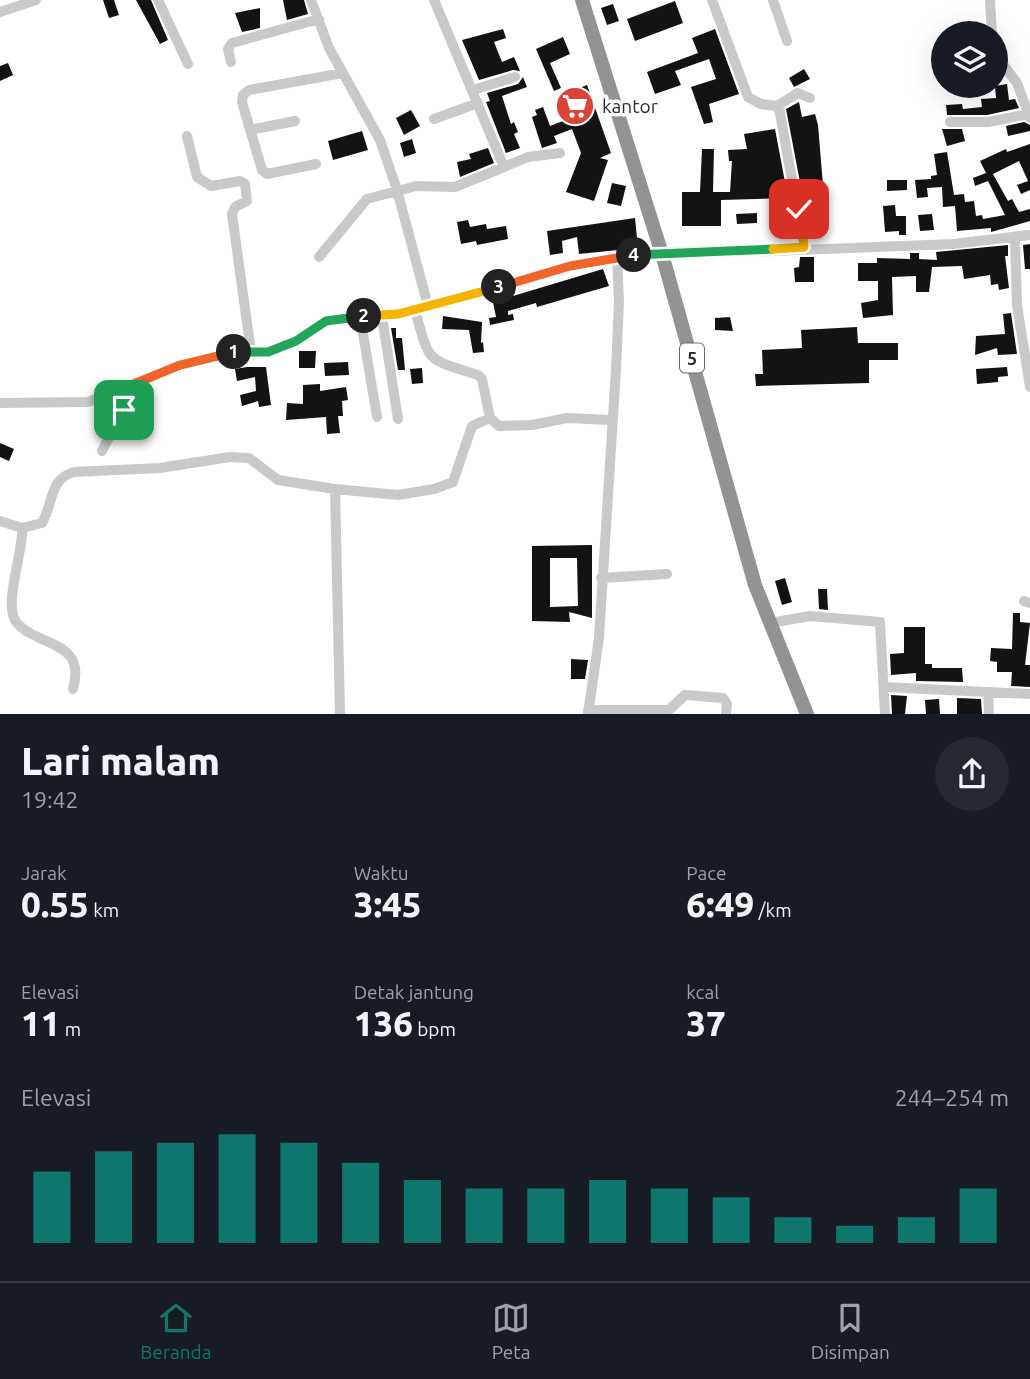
<!DOCTYPE html>
<html lang="id">
<meta charset="utf-8">
<style>
:root{--surface:#171b24;--page:#242831;--text:#f1f3f6;--muted:#9ea1a6;--line:#363941;--accent:#0f766e}
body{margin:0;font-family:Ubuntu,sans-serif;background:var(--page);color:var(--text);height:100vh;display:flex;flex-direction:column;font-size:26px;white-space:nowrap}
*{box-sizing:border-box;margin:0}
p{font-size:23px;color:var(--muted)}
.icon{flex:none;width:38px;height:38px;fill:none;stroke:currentColor;stroke-width:2;stroke-linecap:round;stroke-linejoin:round}
.map{position:relative;height:714px;overflow:hidden}
.drawer{display:flex;flex-direction:column;background:var(--surface);flex:1}
.drawer>*{flex:none}
.tools{position:absolute;left:931px;top:21px;display:grid;gap:14px}
.tools a{display:grid;place-items:center;width:77px;height:77px;border-radius:50%;background:var(--surface);box-shadow:0 7px 28px #0002;font-size:35px}
.pin{position:absolute;display:grid;place-items:center;width:60px;height:60px;color:#fff;margin:-30px;border-radius:14px;box-shadow:0 4px 10px #0006}
.km{position:absolute;width:35px;height:35px;margin:-18px;border-radius:50%;background:#222;color:#fff;font-size:19px;line-height:35px;text-align:center}
.round{display:grid;place-items:center;flex:none;width:74px;height:74px;border-radius:37px;background:var(--page)}
.overview{display:flex;align-items:center;justify-content:space-between;height:119px;padding:0 21px}
h1{font-size:38px;font-weight:800;line-height:52px}
.stats{display:grid;grid-template-columns:repeat(3,1fr);gap:10px;height:119px;padding:7px 21px}
.stats div{display:grid;align-content:center}
.stats b{font-size:35px;font-weight:800}
.stats small{font-size:19px;font-weight:400}
.stats p{font-size:19px}
.chart{height:196px;padding:14px 21px}
.chart p{display:flex;justify-content:space-between}
.chart svg{width:100%;height:126px;margin-top:7px;stroke:var(--accent);stroke-width:6}
.tabs{display:flex;justify-content:space-around;align-items:center;height:98px;border-top:2px solid var(--line);background:var(--surface);font-size:19px;color:var(--muted)}
.tabs a{display:grid;justify-items:center;gap:4px}
.tabs .selected{color:var(--accent)}
.map>svg:first-child{display:block}
.building{fill:#131313;fill-rule:evenodd}
.lines{fill:none;stroke-linecap:round;stroke-linejoin:round}
.minor{stroke:#c9c9c9;stroke-width:10}
.highway{stroke:#939393;stroke-width:14}
.split-1-casing{stroke:#fff;stroke-width:14}
.split-2-casing{stroke:#fff;stroke-width:14}
.split-3-casing{stroke:#fff;stroke-width:14}
.split-4-casing{stroke:#fff;stroke-width:14}
.split-5-casing{stroke:#fff;stroke-width:14}
.split-6-casing{stroke:#fff;stroke-width:14}
.split-1{stroke:#f0652b;stroke-width:9}
.split-2{stroke:#22a559;stroke-width:9}
.split-3{stroke:#f5b400;stroke-width:9}
.split-4{stroke:#f0652b;stroke-width:9}
.split-5{stroke:#22a559;stroke-width:9}
.split-6{stroke:#f5b400;stroke-width:9}
.labels{text-anchor:middle;dominant-baseline:central;stroke-width:7;stroke-linejoin:round;paint-order:stroke}
.shield{fill:#fff;stroke:#6b6b6b;stroke-width:2}
.shield-label{font-size:18px;font-weight:bold;fill:#2c2c2c}
.poi-label{font-size:19px;fill:#2c2c2c;stroke:#fff;text-anchor:start}
</style>
<div class="map">
<svg width="1030" height="714" viewBox="0 0 1030 714">
<rect width="100%" height="100%" fill="#fff"/>
<path class="building" d="M103,0H114L119,15L109,18Z
M136,0H151L168,40L160,44Z
M283,0H304L308,14L287,20Z
M675,1L683,23L635,41L627,19Z
M613,4L619,21L607,25L601,8Z
M260,8V28L242,32L235,13Z
M503,29L506,38L494,42L502,62L514,57L520,71L513,70L479,80L462,40Z
M715,29L739,94L709,104L713,122L704,124L691,87L716,79L709,59L675,71L681,85L655,94L647,72L698,53L692,38Z
M563,37L570,54L550,63L561,88L554,91L536,49Z
M8,63L13,75L0,81V66Z
M804,69L810,79L794,87L789,78Z
M523,77L527,87L502,96L511,124L514,122L518,132L514,134L520,148L506,153L486,102L490,101L487,93L518,84Z
M1007,84L1009,100L1015,99L1019,108L987,115H947L946,105L962,104L963,109L982,107L981,99L996,98L995,86Z
M587,85L611,153L600,158L608,160L594,201L566,192L581,153L572,129L554,136L557,143L542,148L532,117L537,115L535,110L543,107L550,126L568,119L558,96Z
M799,102L802,117L815,114L818,125L827,233L812,234L809,202L804,203L786,109Z
M411,110L420,126L404,135L396,118Z
M1024,122L1030,125V131L1008,136L1006,126Z
M775,129L788,198L721,200V226H682V192H700L702,149H714L713,192H730L732,161H729L728,150L747,149L744,134Z
M942,129H962L965,141L947,146Z
M362,131L368,150L333,160L328,141Z
M412,139L416,153L404,157L400,143Z
M1030,144V190L1021,194L1017,185L1028,181L1019,161L993,174L1008,201L1012,199L1019,212L1030,209V221L991,232V228L957,231L955,206L943,207L942,187L927,188L928,197L917,198L915,180L931,179V176L937,175L934,154L947,152L954,195L964,194L965,202L974,201L976,216L982,215L983,219L1005,215L988,181L975,186L973,178L986,173L980,161L1006,149L1007,152Z
M488,148L494,163L460,177L457,162L471,159L469,154Z
M887,180H907V190L887,191Z
M612,183L626,186L621,206L607,203Z
M895,205L896,216H906V235H899V231L885,232L883,206Z
M757,213V223L737,224L736,214Z
M932,214L934,230L920,231L918,215Z
M635,218L638,248L579,254L577,237L562,241L563,253L550,255L547,231Z
M468,220L470,227L486,224L487,229L506,226L508,239L477,245L476,241L461,244L457,222Z
M1030,244V269H1025L1023,245Z
M1008,245V256H1005L1009,288L999,290L998,284L991,285L990,275L964,279L962,266L932,267L929,292H916V276L892,277L893,315L863,318L861,303L878,300V281H858V263H877V258L910,259V253H919V259L937,260L936,252Z
M800,257H814V282H795L794,268L799,267Z
M603,269L609,286L537,307L536,303L508,311V315L513,314L514,320L490,325L489,318L496,317L493,302Z
M1011,313L1017,354L998,355L997,348L975,355L976,336L1005,334L1003,314Z
M443,316L482,322L481,343L483,342L484,352L473,353L469,330L442,329Z
M730,317L733,331L715,330V318Z
M857,327L858,343H898V360H869V383L756,386L755,374H763L762,350L802,348L801,330Z
M391,328H396V338H402L405,370H398Z
M299,351H316L315,368H299Z
M348,362L349,375L325,376L324,363Z
M247,367H266L271,405L259,407L258,401L242,406L240,395L256,391L255,377L237,381L235,369Z
M1007,367L1008,376L998,377V382L977,384L976,369Z
M422,368L423,383L412,384L410,369Z
M320,384V391L346,387L348,400L342,401L343,416H338L340,433L327,434L326,417L286,420L287,403L303,404V385Z
M0,443L14,449L9,461L0,457Z
M592,545V618L569,612L570,622L532,621V546ZM550,558H577L578,606L550,607Z
M785,578L792,602L782,605L775,581Z
M818,589H827L828,610L819,609Z
M1013,613H1020V622L1030,623L1025,665H1030V687L1011,686L1012,672H997V662L990,661L991,648L1012,649Z
M904,627H925V664H932V668H962L963,682L916,681V673L891,675L890,654L904,653Z
M571,659L588,660L585,679H571Z
M891,695L907,696L905,714H892Z
M957,698L981,699L982,714H957Z
M939,699L940,714H926L925,700Z"/>
<g class="lines">
<path class="minor" d="M158,0L188,64
M311,0L329,48L380,140L397,190L428,306
M712,0L748,97L761,104L777,106L780,113L804,247
M773,0L787,41
M990,0L992,33
M0,12L36,0
M996,55L1017,83L1030,118
M231,62L228,49L232,43L319,19
M473,90L515,77
M777,106L798,93L810,98
M434,119L478,103
M950,122H988L1029,114
M250,130L295,121
M187,136L197,177L211,186L240,181L245,184L247,201L235,207L232,214L251,352
M316,164L267,174L262,170L242,102L243,95L249,90L343,73
M504,167L528,157L560,153
M1015,237L1017,305L1030,387
M319,257L367,199L416,186L455,187L504,167L434,0
M415,310C430,365 426,358 478,375L482,379L490,418L499,426L532,425L567,418L612,420
M360,316L377,417
M382,317L398,419
M0,403L88,402L180,365L234,352H268L280,348L335,318L398,314L570,266L617,257L953,244L1030,235
M102,451L123,410V388
M335,489L340,714
M0,521L22,528L42,523C54,502 49,479 74,472L160,468L230,457L249,458L278,480L335,489L398,495L434,489L453,482L472,426L490,418
M22,528C24,551 2,606 17,623C38,647 87,640 73,689
M601,578L667,574
M1024,601L1030,603
M770,623L810,616L880,622L885,714
M884,687L1030,694
M988,692L989,714
M588,710H669L685,695L723,698L727,704L726,714
M588,714L599,638L616,369L619,302L617,257"/>
<path class="highway" d="M582,0L662,254L755,585L807,714"/>
</g>
<g class="lines">
<g class="split-1-casing">
<path id="split-1" d="M124,410V388L180,365L234,352"/>
</g>
<g class="split-2-casing">
<path id="split-2" d="M234,352H268L296,341L326,321L364,316"/>
</g>
<g class="split-3-casing">
<path id="split-3" d="M364,316L398,314L499,287"/>
</g>
<g class="split-4-casing">
<path id="split-4" d="M499,287L570,266L634,255"/>
</g>
<g class="split-5-casing">
<path id="split-5" d="M634,255L773,249"/>
</g>
<g class="split-6-casing">
<path id="split-6" d="M773,249L804,247L799,209"/>
</g>
<use href="#split-1" class="split-1"/>
<use href="#split-2" class="split-2"/>
<use href="#split-3" class="split-3"/>
<use href="#split-4" class="split-4"/>
<use href="#split-5" class="split-5"/>
<use href="#split-6" class="split-6"/>
</g>
<defs>
<g id="supermarket-disc" transform="scale(2.0125)"><circle r="9.5" fill="#db4436" stroke="#fff"/><path d="M-6-5.5h2.5l.6 2H6L4.5 2H-2.5L-4.4-4H-6ZM-1.5 3.2a1.3 1.3 0 1 0 .1 0ZM3 3.2a1.3 1.3 0 1 0 .1 0Z" fill="#fff"/></g>
</defs>
<g fill-rule="evenodd">
<use href="#supermarket-disc" x="575" y="106"/>
</g>
<g class="labels">
<rect class="shield" x="680" y="343.5" width="24" height="29" rx="5"/>
<g class="shield-label">
<text x="692" y="358">5</text>
</g>
<g class="poi-label">
<text x="602" y="106">kantor</text>
</g>
</g>
</svg>
<div class="tools">
<a><svg class="icon" aria-label="layers" viewBox="0 0 24 24"><path d="M12 4l9 5-9 5-9-5zM3 14l9 5 9-5"/></svg></a>
</div>
<div class="pin" style="left:124px;top:410px;background:#1e9e55"><svg class="icon" aria-label="arrive" viewBox="0 0 24 24"><path d="M6 21V4h12l-3 4 3 4H6"/></svg></div>
<div class="pin" style="left:799px;top:209px;background:#d93025"><svg class="icon" aria-label="check" viewBox="0 0 24 24"><path d="M5 12l5 5 9-10"/></svg></div>
<b class="km" style="left:234px;top:352px">1</b>
<b class="km" style="left:364px;top:316px">2</b>
<b class="km" style="left:499px;top:287px">3</b>
<b class="km" style="left:634px;top:255px">4</b>
</div>
<section class="drawer">
<div class="overview"><div><h1>Lari malam</h1><p>19:42</p></div><a class="round"><svg class="icon" aria-label="share" viewBox="0 0 24 24"><path d="M12 15V3M7 8l5-5 5 5M5 13v7h14v-7"/></svg></a></div>
<div class="stats">
<div><p>Jarak</p><b>0.55<small> km</small></b></div>
<div><p>Waktu</p><b>3:45</b></div>
<div><p>Pace</p><b>6:49<small> /km</small></b></div>
</div>
<div class="stats">
<div><p>Elevasi</p><b>11<small> m</small></b></div>
<div><p>Detak jantung</p><b>136<small> bpm</small></b></div>
<div><p>kcal</p><b>37</b></div>
</div>
<div class="chart"><p><span>Elevasi</span>244–254 m</p>
<svg viewBox="0 0 160 44" preserveAspectRatio="none"><path d="M5 44V19M15 44V12M25 44V9M35 44V6M45 44V9M55 44V16M65 44V22M75 44V25M85 44V25M95 44V22M105 44V25M115 44V28M125 44V35M135 44V38M145 44V35M155 44V25"/></svg>
</div>
</section>
<nav class="tabs">
<a class="selected"><svg class="icon" aria-label="home" viewBox="0 0 24 24"><path d="M3 11l9-7 9 7M6 9v11h12V9"/></svg>Beranda</a>
<a><svg class="icon" aria-label="map" viewBox="0 0 24 24"><path d="M3 6l6-2 6 2 6-2v14l-6 2-6-2-6 2zM9 4v14M15 6v14"/></svg>Peta</a>
<a><svg class="icon" aria-label="saved" viewBox="0 0 24 24"><path d="M7 4h10v16l-5-4-5 4z"/></svg>Disimpan</a>
</nav>
